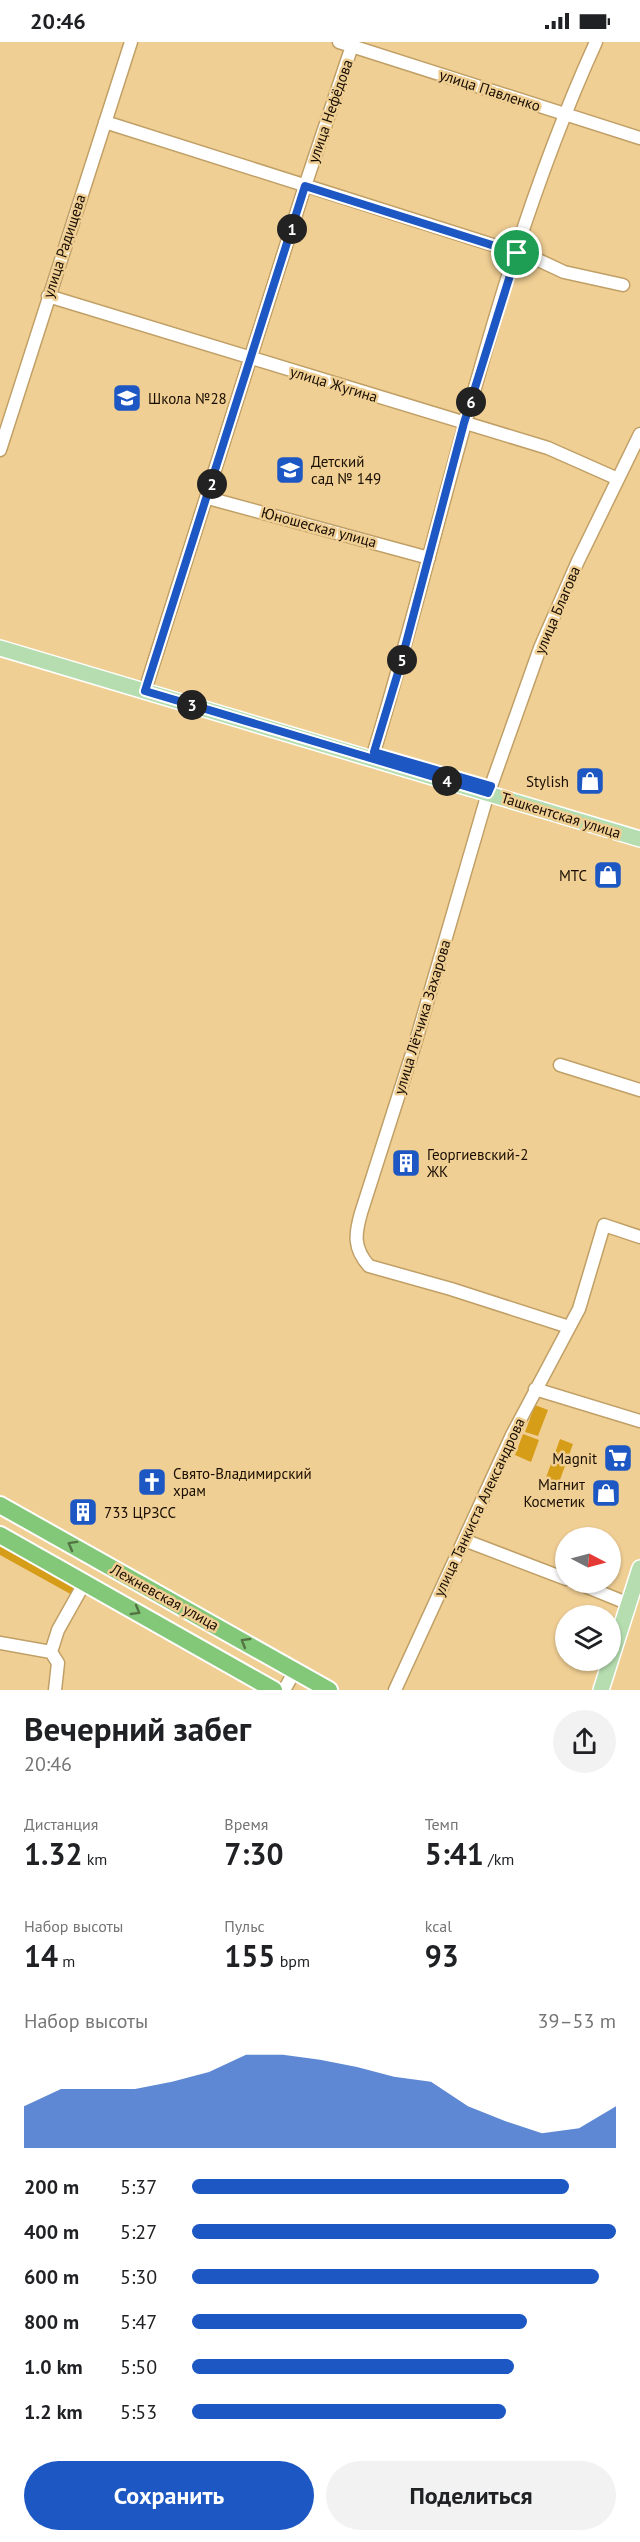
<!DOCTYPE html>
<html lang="ru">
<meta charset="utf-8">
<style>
:root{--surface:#fff;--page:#f2f2f2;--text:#202124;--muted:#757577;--accent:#1c57c3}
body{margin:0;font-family:"PT Sans",sans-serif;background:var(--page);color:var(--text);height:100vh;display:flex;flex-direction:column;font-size:22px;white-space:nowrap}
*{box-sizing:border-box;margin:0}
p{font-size:20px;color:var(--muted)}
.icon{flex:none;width:33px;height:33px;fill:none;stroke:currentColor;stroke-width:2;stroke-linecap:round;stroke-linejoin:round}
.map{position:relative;height:1648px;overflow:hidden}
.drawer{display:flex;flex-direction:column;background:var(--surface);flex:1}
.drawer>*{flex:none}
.needle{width:39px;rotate:96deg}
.fabs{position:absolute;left:555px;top:1485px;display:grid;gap:12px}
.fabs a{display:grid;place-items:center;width:66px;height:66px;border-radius:50%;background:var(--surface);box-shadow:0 2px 4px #0004;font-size:30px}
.pin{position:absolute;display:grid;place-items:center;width:51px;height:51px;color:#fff;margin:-26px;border:3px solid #fff;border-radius:50%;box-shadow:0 2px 6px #0007}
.km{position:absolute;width:30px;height:30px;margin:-15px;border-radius:50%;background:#222;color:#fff;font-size:16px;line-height:30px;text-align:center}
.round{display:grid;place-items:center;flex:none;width:63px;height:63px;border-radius:32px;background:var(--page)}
.headline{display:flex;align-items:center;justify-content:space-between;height:102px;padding:0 24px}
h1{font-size:33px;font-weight:700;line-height:45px}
.stats{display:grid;grid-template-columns:repeat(3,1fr);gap:9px;height:102px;padding:6px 24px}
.stats div{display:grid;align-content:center}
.stats b{font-size:30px;font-weight:700}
.stats small{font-size:16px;font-weight:400}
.stats p{font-size:16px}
.chart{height:168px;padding:12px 24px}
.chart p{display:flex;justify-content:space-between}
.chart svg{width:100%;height:108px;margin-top:6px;fill:var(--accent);opacity:.7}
.cta{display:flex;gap:12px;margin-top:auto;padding:12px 24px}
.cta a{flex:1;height:69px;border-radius:36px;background:var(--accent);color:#fff;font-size:24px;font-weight:700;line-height:69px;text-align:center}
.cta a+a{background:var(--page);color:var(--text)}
ul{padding:0 24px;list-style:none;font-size:20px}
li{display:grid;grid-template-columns:96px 72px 1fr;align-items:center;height:45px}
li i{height:15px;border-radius:8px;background:var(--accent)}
.status{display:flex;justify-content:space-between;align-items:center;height:42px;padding:0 30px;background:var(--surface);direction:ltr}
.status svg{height:16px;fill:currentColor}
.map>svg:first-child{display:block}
.green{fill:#d69d19}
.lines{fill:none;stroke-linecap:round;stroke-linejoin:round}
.minor-casing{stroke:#c0a067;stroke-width:15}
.major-casing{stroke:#fff;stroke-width:18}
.highway-casing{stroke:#fff;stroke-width:20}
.minor{stroke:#fff;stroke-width:12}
.major{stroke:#b5ddaf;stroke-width:15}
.highway{stroke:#83c779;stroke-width:16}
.oneway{stroke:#537343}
.route-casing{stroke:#fff;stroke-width:12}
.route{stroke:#1c57c3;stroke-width:8}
.labels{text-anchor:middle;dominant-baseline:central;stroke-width:5;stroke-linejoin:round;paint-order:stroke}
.street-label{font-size:15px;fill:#180d00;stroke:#f0cf94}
.poi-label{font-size:15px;fill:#180d00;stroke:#f0cf94;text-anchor:start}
</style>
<div class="status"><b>20:46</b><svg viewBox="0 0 49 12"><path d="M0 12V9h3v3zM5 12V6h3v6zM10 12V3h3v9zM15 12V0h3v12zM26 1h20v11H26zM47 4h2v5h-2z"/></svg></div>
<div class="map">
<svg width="640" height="1648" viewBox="0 0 640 1648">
<rect width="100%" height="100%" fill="#f0cf94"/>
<path class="green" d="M535,1363L548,1368L538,1394L525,1390Z
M523,1392L539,1398L531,1420L515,1413Z
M560,1397L573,1402L557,1446L544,1441Z
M0,1503L78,1548L74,1554L0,1513Z"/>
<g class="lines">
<g class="minor-casing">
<path id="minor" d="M339,0L640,96
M105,80L534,216L564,230L623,243
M48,254L548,406L618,437
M0,408L131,0
M208,456L429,516
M147,642L305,144L352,4
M374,710C446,473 493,226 596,0
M491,744L540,606L578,519L640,392
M488,751L415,1002L361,1171C355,1192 353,1206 369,1224L451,1247L569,1285
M560,1023L640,1048
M535,1347L640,1379
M464,1498L566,1537
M575,1540L629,1562
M0,1601L51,1610
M55,1648L58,1621L51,1610L58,1588L85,1540
M284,1648L295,1629
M395,1648L512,1393L579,1267L604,1183L640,1195"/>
</g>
<g class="major-casing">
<path id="major" d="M0,606L640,797
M601,1648L640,1526"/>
</g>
<g class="highway-casing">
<path id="highway" d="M0,1463L329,1648
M0,1493L274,1648"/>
</g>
<use href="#minor" class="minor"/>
<use href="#major" class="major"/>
<use href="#highway" class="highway"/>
</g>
<defs><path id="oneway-chevron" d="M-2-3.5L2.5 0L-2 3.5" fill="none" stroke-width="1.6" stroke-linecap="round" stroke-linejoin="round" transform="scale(1.5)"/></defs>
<g class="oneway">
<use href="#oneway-chevron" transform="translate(72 1503) rotate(-151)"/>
<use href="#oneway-chevron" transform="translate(136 1569) rotate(30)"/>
<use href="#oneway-chevron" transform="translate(245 1600) rotate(-150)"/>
</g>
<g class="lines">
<g class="route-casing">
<path id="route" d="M305,144L517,211L464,381L400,624L374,710L491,744L488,751L145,649Z"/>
</g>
<use href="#route" class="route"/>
</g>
<defs>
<g id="school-square" transform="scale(1.5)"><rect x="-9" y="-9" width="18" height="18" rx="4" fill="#1c57c3" stroke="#f0cf94"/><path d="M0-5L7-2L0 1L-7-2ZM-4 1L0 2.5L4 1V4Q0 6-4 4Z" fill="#fff"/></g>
<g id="shop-square" transform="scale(1.5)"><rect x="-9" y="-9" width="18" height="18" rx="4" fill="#1c57c3" stroke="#f0cf94"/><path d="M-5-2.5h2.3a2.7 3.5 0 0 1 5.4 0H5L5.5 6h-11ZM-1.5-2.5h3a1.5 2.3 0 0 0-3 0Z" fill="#fff"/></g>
<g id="building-square" transform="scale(1.5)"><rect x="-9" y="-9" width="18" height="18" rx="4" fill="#1c57c3" stroke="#f0cf94"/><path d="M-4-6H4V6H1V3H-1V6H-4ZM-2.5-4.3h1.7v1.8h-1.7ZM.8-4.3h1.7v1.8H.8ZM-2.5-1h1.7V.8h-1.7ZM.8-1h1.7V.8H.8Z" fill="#fff"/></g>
<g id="supermarket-square" transform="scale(1.5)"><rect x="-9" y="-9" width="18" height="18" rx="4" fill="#1c57c3" stroke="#f0cf94"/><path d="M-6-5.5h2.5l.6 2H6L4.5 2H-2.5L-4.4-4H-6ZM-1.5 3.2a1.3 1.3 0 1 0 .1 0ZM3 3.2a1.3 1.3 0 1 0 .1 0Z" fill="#fff"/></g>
<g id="church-square" transform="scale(1.5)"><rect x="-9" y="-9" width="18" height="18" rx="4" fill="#1c57c3" stroke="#f0cf94"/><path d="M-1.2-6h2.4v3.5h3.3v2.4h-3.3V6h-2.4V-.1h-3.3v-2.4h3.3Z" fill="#fff"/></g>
</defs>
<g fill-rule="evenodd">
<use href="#school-square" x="127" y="356"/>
<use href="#school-square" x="290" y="428"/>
<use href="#shop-square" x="590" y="739"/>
<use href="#shop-square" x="608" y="833"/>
<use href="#building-square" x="406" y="1121"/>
<use href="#supermarket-square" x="618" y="1416"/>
<use href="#church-square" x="152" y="1440"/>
<use href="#shop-square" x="606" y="1451"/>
<use href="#building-square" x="83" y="1470"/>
</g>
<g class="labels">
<g class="street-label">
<text transform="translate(490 48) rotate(18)">улица Павленко</text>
<text transform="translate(330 69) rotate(-71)">улица Нефёдова</text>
<text transform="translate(64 204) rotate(-72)">улица Радищева</text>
<text transform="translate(334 342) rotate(17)">улица Жугина</text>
<text transform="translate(319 485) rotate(15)">Юношеская улица</text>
<text transform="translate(557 568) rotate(-67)">улица Благова</text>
<text transform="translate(561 773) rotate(17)">Ташкентская улица</text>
<text transform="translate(422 975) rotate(-73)">улица Лётчика Захарова</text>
<text transform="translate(479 1465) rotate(-65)">улица Танкиста Александрова</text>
<text transform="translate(165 1555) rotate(29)">Лежневская улица</text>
</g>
<g class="poi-label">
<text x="148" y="356">Школа №28</text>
<text x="311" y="419">Детский<tspan x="311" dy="17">сад № 149</tspan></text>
<text x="569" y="739" text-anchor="end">Stylish</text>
<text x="587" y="833" text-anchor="end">МТС</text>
<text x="427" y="1112">Георгиевский-2<tspan x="427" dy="17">ЖК</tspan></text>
<text x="597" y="1416" text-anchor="end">Magnit</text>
<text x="173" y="1431">Свято-Владимирский<tspan x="173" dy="17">храм</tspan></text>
<text x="585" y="1442" text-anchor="end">Магнит<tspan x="585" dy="17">Косметик</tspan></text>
<text x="104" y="1470">733 ЦРЗСС</text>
</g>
</g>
</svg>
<div class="fabs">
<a><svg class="needle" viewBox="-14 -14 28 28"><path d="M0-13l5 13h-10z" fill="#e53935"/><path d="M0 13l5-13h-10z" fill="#757577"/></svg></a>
<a><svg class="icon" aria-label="layers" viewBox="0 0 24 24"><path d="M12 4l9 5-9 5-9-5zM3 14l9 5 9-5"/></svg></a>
</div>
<div class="pin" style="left:517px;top:211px;background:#1e9e55"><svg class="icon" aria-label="arrive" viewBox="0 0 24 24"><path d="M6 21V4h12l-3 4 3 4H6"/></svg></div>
<b class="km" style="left:292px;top:187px">1</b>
<b class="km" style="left:212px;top:442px">2</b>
<b class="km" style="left:192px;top:663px">3</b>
<b class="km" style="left:447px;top:739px">4</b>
<b class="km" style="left:402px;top:618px">5</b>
<b class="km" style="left:471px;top:360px">6</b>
</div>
<section class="drawer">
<div class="headline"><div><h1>Вечерний забег</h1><p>20:46</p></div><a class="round"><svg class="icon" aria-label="share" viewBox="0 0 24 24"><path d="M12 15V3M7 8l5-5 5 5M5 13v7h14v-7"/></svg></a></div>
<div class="stats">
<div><p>Дистанция</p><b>1.32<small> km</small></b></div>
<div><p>Время</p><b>7:30</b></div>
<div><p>Темп</p><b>5:41<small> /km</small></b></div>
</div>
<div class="stats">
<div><p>Набор высоты</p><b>14<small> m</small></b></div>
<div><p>Пульс</p><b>155<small> bpm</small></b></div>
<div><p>kcal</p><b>93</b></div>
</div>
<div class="chart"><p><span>Набор высоты</span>39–53 m</p>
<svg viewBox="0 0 160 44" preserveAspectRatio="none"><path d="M0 44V27L10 20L20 20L30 20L40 17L50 13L60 6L70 6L80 8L90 11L100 15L110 17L120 27L130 33L140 38L150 36L160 27V44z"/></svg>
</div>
<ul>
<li><b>200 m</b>5:37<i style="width:89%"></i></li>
<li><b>400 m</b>5:27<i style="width:100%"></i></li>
<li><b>600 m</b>5:30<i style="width:96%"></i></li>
<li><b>800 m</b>5:47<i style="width:79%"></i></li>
<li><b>1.0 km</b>5:50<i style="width:76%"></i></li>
<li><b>1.2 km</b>5:53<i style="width:74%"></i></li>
</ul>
<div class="cta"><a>Сохранить</a><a>Поделиться</a></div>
</section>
